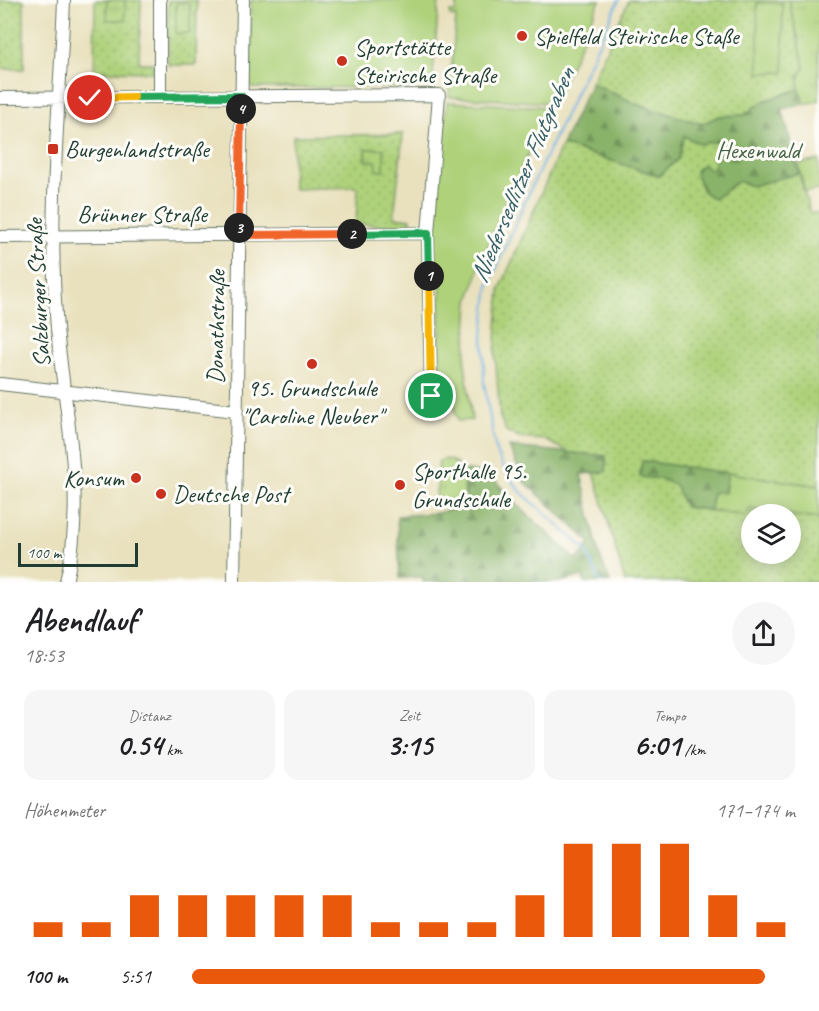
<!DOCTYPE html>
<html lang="de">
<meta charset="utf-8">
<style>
:root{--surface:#fff;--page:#f6f6f6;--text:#202124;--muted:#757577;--accent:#ea580c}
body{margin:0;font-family:Caveat,sans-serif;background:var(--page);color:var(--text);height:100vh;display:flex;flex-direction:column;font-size:22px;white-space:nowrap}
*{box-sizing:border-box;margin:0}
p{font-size:20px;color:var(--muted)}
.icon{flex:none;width:33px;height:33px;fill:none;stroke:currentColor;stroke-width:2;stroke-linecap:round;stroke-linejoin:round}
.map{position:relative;height:582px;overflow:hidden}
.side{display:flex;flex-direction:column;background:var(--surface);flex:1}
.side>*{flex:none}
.buttons{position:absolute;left:741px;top:504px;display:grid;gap:12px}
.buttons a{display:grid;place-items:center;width:60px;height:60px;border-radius:50%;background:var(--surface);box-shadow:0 3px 15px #0003;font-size:30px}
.scale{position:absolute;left:18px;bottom:15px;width:120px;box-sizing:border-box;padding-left:6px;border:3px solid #1f3d34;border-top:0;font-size:16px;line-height:21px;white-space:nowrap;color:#1f3d34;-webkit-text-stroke:4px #fdfcf7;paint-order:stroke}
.pin{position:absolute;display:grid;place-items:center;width:51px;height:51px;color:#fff;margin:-26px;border:3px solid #fff;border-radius:50%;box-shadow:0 2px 6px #0007}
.km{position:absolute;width:30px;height:30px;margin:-15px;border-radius:50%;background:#222;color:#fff;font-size:16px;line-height:30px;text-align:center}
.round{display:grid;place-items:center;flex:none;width:63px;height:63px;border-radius:32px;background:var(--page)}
.overview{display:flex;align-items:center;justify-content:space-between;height:102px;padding:0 24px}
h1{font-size:33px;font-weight:800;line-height:45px}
.stats{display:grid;grid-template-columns:repeat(3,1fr);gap:9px;height:102px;padding:6px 24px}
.stats div{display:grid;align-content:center;border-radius:15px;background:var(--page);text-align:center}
.stats b{font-size:30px;font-weight:800}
.stats small{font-size:16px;font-weight:400}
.stats p{font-size:16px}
.chart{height:168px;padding:12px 24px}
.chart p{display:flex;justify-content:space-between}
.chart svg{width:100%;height:108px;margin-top:6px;stroke:var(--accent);stroke-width:6}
ul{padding:0 24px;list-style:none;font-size:20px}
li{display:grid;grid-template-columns:96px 72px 1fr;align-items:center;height:45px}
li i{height:15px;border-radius:8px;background:var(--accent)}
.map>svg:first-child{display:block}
.grass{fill:url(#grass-dots);stroke:#668757;stroke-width:1.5}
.forest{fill:url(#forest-firs);stroke:#54784f;stroke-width:1.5}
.park{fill:url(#park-tufts);stroke:#668757;stroke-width:1.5}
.garden{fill:#aed17a;stroke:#668757;stroke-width:1.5}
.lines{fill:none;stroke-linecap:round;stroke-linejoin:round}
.stream{stroke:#71b2e5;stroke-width:2}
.minor-casing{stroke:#667664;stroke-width:14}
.minor{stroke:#fff;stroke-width:12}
.split-1-casing{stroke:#fff;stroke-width:12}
.split-2-casing{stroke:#fff;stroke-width:12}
.split-3-casing{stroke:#fff;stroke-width:12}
.split-4-casing{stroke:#fff;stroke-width:12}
.split-5-casing{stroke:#fff;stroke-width:12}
.split-6-casing{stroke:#fff;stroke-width:12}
.split-1{stroke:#f5b400;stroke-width:8}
.split-2{stroke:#22a559;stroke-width:8}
.split-3{stroke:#f0652b;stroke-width:8}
.split-4{stroke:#f0652b;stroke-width:8}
.split-5{stroke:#22a559;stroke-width:8}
.split-6{stroke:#f5b400;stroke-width:8}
.poi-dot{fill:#c8321e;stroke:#fdfcf7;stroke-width:2}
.labels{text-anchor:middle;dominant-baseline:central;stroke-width:6;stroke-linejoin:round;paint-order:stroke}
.poi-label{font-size:24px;fill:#1f3d34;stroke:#fdfcf7;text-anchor:start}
.park-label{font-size:24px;fill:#436246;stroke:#fdfcf7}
.street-label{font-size:24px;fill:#1f3d34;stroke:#fdfcf7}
.water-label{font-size:26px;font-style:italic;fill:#386069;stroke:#fdfcf7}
</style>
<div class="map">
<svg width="819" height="582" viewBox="0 0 819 582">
<defs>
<pattern id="grass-dots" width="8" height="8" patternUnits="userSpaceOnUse" patternTransform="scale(1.5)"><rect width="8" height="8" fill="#aed17a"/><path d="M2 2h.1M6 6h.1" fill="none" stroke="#95b46a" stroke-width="1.8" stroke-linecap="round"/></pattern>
<pattern id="forest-firs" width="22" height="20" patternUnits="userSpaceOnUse" patternTransform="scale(1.5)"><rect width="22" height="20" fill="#8ab36a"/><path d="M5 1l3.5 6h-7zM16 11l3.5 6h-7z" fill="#709358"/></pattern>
<pattern id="park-tufts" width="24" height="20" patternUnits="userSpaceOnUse" patternTransform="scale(1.5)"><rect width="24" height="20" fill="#aed17a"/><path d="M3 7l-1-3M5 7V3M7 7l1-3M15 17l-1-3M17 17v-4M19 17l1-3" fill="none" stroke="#95b46a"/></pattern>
</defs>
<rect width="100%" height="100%" fill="#fdfcf7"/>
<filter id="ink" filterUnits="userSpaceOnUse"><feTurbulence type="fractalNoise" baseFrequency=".0167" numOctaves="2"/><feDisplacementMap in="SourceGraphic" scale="12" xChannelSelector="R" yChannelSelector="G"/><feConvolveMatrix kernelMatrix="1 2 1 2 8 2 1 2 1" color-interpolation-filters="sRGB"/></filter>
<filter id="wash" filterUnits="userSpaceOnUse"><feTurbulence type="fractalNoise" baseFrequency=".008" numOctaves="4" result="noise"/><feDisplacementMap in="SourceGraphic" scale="24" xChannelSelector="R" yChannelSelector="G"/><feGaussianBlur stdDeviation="1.35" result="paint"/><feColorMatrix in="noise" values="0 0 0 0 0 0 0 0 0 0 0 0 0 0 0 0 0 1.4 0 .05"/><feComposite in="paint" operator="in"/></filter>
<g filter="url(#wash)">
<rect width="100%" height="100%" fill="#e9e1be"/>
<path class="grass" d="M0,0H24V69H0Z
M95,0H141L139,63H153V72L99,71L98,85H94Z
M168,0H197L196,65H168Z
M629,0H789L805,69L798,76L800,89L764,101L744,115L719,116L702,124L636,104L591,83Z
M403,134L394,217L411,219L410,226L356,224L358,187L293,189V136Z
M684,136L700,144L719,141L723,143C722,153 714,158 713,168L710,170L704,164L695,171L703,191L714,199L738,181L752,186L799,173L810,213H819V486L643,461L640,476L661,479L675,485L685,507L745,516L750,509L786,514H752V554H790L791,515L819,519V582H625L594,472L606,471V457L570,453L545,440L519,438L506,431L500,417L495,353L500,289L562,145L659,176L678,159Z"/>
<path class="forest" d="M591,83L636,104L702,124L719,116L744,115L764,101L800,89L804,104L782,109L799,173L752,186L738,181L714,199L703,191L695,171L704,164L710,170L713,168C714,158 722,153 723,143L719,141L700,144L684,136L678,159L659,176L562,145Z
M509,447L606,456V472L581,474L599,554L610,582H585L582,576L559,582H423V577L400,578L397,516L437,513L467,505L464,470L491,476L516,504L577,560L591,543L524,481Z
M642,461L728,473L724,494L713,492L710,510L685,507L675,485L661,479L640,477Z"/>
<path class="park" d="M107,0H125V20H107Z
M789,0H819V101L804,104C800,90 794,80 805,68Z
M176,3H190V33L176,34Z
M366,149H384V170H377L376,161H366Z
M447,459C463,462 464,481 465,495L459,500H441L436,495L439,461Z"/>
<path class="garden" d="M251,0H439L432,87L252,88L249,84Z
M457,0H600L557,96L551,103L449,97L456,17L450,16V12H456Z
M757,3H782L784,72L759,73Z
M447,102L549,107L481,261L469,302L465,363L472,420L458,421L452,401L439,396L441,268L432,267V237Z
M819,160V190L805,192L798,164Z
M728,473L819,486V519L750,509L746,516L710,510L713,492L725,493Z"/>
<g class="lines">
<path class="stream" d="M600,582L586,550L521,492L508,476L496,452L484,383L483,334L489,285L531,188L619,0"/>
</g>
</g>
<g filter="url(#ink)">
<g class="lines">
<g class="minor-casing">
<path id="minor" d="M64,0C60,104 48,210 56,315C62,406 88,490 66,582
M160,96V0
M0,98L439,95L428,233L431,396L435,412
M0,237L428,233
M0,384L236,411
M234,582L243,0"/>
</g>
<use href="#minor" class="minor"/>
</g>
</g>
<g class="lines" filter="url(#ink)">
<g class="split-1-casing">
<path id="split-1" d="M429,276L431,396"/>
</g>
<g class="split-2-casing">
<path id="split-2" d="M352,234L428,233L429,276"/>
</g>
<g class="split-3-casing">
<path id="split-3" d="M239,228V235L352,234"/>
</g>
<g class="split-4-casing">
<path id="split-4" d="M239,228L241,109"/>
</g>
<g class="split-5-casing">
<path id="split-5" d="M134,97L241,96V109"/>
</g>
<g class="split-6-casing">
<path id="split-6" d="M90,98L134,97"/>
</g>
<use href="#split-1" class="split-1"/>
<use href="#split-2" class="split-2"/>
<use href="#split-3" class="split-3"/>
<use href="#split-4" class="split-4"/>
<use href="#split-5" class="split-5"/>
<use href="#split-6" class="split-6"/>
</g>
<g class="poi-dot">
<circle cx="522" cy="36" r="6"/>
<circle cx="342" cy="61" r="6"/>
<rect x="47" y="143" width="12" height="12" rx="3"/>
<circle cx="312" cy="364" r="6"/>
<circle cx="136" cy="478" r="6"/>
<circle cx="400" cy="485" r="6"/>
<circle cx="161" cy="494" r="6"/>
</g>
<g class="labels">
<g class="poi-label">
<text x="534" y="36">Spielfeld Steirische Staße</text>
<text x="354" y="47">Sportstätte<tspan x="354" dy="28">Steirische Straße</tspan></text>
<text x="65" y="149">Burgenlandstraße</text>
<text x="312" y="388" text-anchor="middle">95. Grundschule<tspan x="312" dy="28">"Caroline Neuber"</tspan></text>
<text x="412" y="471">Sporthalle 95.<tspan x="412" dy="28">Grundschule</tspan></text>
<text x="124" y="478" text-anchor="end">Konsum</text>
<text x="173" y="494">Deutsche Post</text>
</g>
<g class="park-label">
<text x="758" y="150">Hexenwald</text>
</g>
<g class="street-label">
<text x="142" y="214">Brünner Straße</text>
<text transform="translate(38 293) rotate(-93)">Salzburger Straße</text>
<text transform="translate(216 327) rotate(-89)">Donathstraße</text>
</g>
<g class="water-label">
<text transform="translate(522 175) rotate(-67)">Niedersedlitzer Flutgraben</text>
</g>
</g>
</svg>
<div class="buttons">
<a><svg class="icon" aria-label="layers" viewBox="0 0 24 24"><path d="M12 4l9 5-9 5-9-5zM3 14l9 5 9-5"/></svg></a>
</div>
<div class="scale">100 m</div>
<div class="pin" style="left:431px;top:396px;background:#1e9e55"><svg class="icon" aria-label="arrive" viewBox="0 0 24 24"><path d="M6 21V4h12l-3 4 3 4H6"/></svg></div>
<div class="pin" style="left:90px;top:98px;background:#d93025"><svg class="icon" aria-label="check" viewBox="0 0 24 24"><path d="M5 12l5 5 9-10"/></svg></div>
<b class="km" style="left:429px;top:276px">1</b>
<b class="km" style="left:352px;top:234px">2</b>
<b class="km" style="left:239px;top:228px">3</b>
<b class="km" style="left:241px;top:109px">4</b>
</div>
<section class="side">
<div class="overview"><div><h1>Abendlauf</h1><p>18:53</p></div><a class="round"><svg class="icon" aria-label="share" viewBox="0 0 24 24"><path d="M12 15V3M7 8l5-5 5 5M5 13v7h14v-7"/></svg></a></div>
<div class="stats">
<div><p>Distanz</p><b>0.54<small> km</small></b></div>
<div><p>Zeit</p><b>3:15</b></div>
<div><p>Tempo</p><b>6:01<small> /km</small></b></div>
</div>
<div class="chart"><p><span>Höhenmeter</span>171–174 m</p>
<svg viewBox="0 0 160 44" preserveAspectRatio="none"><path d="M5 44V38M15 44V38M25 44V27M35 44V27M45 44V27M55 44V27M65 44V27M75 44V38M85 44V38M95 44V38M105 44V27M115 44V6M125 44V6M135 44V6M145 44V27M155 44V38"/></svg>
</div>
<ul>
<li><b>100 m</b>5:51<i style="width:95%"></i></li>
</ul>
</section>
